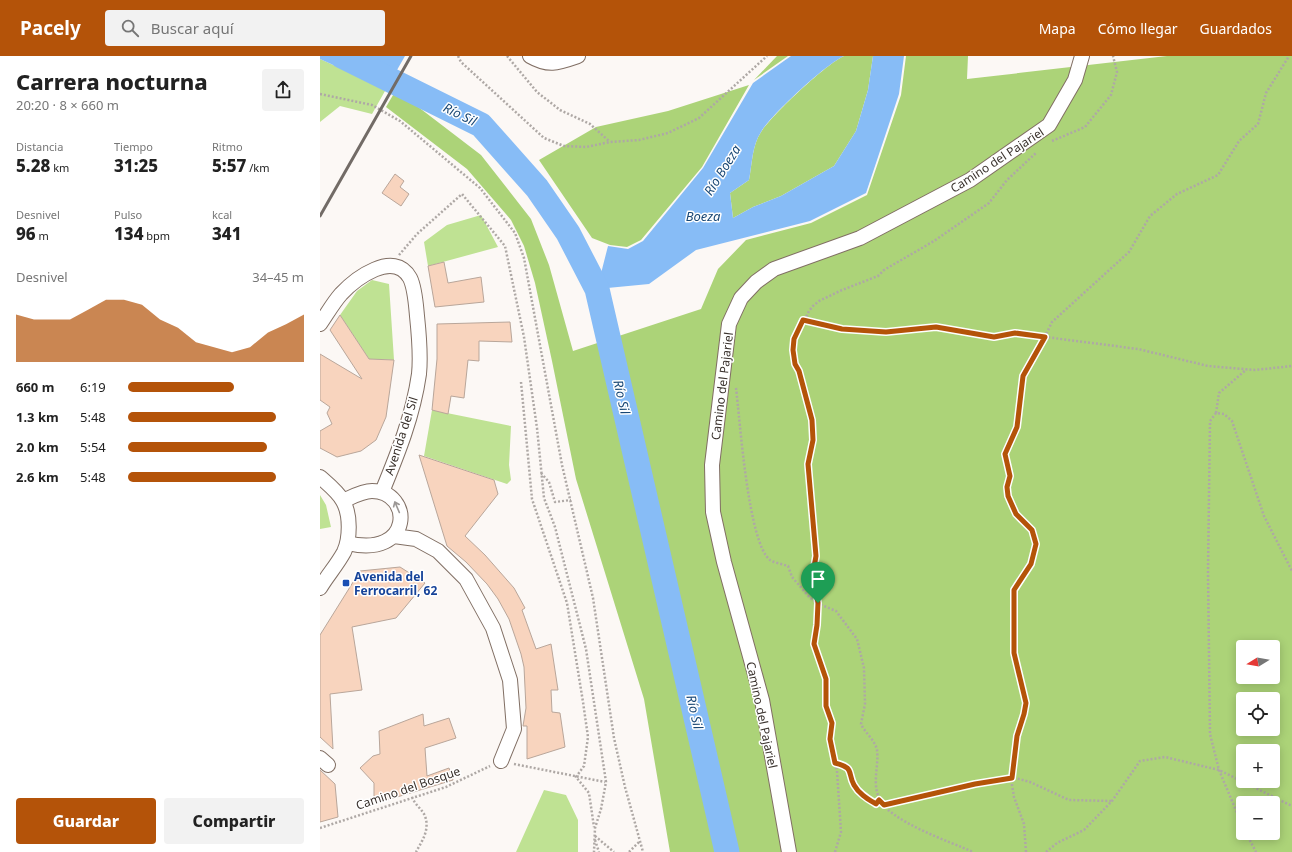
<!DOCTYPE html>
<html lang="es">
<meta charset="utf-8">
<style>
:root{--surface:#fff;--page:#f2f2f2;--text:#222;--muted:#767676;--accent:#b45309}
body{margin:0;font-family:"Noto Sans",sans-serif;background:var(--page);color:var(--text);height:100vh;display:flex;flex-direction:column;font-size:15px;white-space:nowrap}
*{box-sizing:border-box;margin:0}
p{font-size:13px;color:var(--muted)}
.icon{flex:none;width:22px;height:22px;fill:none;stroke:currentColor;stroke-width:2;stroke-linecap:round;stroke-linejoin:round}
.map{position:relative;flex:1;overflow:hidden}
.panel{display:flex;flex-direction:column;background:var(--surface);width:320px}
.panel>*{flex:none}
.needle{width:26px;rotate:259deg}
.fabs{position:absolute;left:916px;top:584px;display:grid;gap:8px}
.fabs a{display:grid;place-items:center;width:44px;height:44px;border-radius:4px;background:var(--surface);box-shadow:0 2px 10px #0003;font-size:20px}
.pin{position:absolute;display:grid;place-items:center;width:34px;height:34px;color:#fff;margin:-41px -17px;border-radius:50% 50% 50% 0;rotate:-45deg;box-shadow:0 0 4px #0007}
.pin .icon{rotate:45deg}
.round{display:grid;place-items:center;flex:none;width:42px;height:42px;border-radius:4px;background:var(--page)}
.headline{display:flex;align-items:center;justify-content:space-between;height:68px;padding:0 16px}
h1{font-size:22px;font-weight:800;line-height:30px}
.figures{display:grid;grid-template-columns:repeat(3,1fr);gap:6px;height:68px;padding:4px 16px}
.figures div{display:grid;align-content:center}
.figures b{font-size:17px;font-weight:800}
.figures small{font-size:11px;font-weight:400}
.figures p{font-size:11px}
.chart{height:112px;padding:8px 16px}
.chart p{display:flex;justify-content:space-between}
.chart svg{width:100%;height:72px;margin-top:4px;fill:var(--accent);opacity:.7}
.button{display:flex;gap:8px;margin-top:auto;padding:8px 16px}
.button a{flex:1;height:46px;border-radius:4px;background:var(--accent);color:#fff;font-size:16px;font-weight:800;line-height:46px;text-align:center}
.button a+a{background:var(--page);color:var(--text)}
ul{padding:0 16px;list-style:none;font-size:13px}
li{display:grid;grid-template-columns:64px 48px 1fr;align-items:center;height:30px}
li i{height:10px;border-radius:5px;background:var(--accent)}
header{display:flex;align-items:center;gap:24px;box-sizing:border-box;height:56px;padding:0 20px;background:var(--accent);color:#fff}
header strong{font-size:19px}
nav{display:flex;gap:22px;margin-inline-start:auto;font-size:14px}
.search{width:280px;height:36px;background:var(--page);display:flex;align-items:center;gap:10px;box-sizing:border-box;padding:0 14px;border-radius:4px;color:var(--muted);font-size:15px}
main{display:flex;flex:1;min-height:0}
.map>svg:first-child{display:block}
.green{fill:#bfe293}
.forest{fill:#acd378;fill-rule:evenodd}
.water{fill:#87bcf6}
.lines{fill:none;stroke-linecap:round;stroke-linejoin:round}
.river{stroke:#87bcf6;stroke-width:25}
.building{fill:#f8d4be;stroke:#b9a69a}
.minor-casing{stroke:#816f64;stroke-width:16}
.path{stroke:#aea8a5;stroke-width:2.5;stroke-dasharray:2 2;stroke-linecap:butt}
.minor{stroke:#fff;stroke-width:14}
.rail{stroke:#726b66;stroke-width:3}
.oneway{stroke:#9c9896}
.route-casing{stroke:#fff;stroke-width:8}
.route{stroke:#b45309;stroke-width:5}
.transit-dot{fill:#1a4fb4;stroke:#fff;stroke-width:1.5}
.labels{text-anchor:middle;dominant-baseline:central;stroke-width:3;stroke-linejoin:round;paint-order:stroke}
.street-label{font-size:12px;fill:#3a322d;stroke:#fff}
.transit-label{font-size:12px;font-weight:bold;fill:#164399;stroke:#fff;text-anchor:start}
.water-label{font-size:13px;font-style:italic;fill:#184775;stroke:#fff}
</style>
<header>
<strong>Pacely</strong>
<div class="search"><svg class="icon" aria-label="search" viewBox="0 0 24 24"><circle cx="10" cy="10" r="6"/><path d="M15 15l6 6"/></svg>Buscar aquí</div>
<nav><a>Mapa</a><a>Cómo llegar</a><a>Guardados</a></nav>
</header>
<main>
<section class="panel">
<div class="headline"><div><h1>Carrera nocturna</h1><p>20:20 · 8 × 660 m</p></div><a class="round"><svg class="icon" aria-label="share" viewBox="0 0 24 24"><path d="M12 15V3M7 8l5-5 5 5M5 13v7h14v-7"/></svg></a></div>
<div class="figures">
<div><p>Distancia</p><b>5.28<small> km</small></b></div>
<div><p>Tiempo</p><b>31:25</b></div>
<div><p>Ritmo</p><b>5:57<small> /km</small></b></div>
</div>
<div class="figures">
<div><p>Desnivel</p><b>96<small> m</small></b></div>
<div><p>Pulso</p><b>134<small> bpm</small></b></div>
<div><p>kcal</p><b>341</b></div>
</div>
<div class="chart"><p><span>Desnivel</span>34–45 m</p>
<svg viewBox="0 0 160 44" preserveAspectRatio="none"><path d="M0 44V15L10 18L20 18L30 18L40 12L50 6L60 6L70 9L80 18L90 23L100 32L110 35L120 38L130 35L140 26L150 21L160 15V44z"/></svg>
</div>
<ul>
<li><b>660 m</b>6:19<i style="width:60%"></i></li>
<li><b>1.3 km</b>5:48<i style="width:84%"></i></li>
<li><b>2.0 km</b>5:54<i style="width:79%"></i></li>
<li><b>2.6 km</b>5:48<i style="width:84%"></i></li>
</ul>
<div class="button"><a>Guardar</a><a>Compartir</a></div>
</section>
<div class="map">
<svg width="972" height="796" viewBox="0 0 972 796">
<rect width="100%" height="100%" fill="#fcf8f5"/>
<path class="green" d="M0,3L42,22L65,35L52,58L20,50L0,66Z
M161,159L178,191L108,210L104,186L127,169Z
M52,224L69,228L74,304L49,303L20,259L37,235Z
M112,354L191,370L189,409L191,424L187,428L104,400Z
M0,439L6,449L11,471L0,473Z
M224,734L246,739L258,764V796H196Z"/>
<path class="forest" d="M457,0H468L434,24Z
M524,0H553L548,34L536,75L514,110L461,140L433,151L413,162L410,137L429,124C432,109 432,89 441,76C452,59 506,8 524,0Z
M586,0H648L647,23L847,0H972V796H350L324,643L256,423L232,305L215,227L204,190L191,164L147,113L66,51L76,34L161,99L211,163L229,209L253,295L381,253L398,213L426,184L491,167L547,139L581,39ZM923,591H953V621H923ZM923,643H953V673H923ZM923,695H953V725H923ZM923,747H953V777H923Z
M429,29L382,111L321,184L307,191L290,189L272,182L219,104L276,71L348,55Z"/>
<path class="water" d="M0,0H85L65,35L42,22L0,3Z
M471,0H524C506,8 451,59 441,76C432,89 432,109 429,124L410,137L413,162L433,151L461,140L514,110L536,75L548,34L553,0H584L579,38L546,137L490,165L376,194L329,228L277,233L288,190L308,193L323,185L383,112L433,27Z"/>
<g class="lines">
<path class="river" d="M22,0L161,69L217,132L248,177L277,233L407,796"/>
</g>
<path class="building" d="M75,118L84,125L80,131L89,138L81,150L62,137Z
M124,206L128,227L161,221L164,246L115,251L108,210Z
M20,259L49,303L74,304L66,361L56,384L41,395L17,401L0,392V375L12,368L7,357L10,351L0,344V298L42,323L10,274Z
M190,266L192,286L159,285V305L148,304L144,342L131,340L128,358L112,354L117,303V268Z
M99,399L174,424L178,438L145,480L165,499L194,532L205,552L202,554L216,593L231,588L238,634H231L232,656L240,657L245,691L207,703V670H203L206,652L204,611L201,598L189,563L178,543L167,528L146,506L127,490Z
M80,511L105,527L76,562L32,571L42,634L10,638L13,693L0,681V579L40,515Z
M103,658L104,670L129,662L136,682L105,692L107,720L129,712L133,724L54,748V727L40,712L53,700L60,698L59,675Z
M0,714L15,728L18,761L0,766Z"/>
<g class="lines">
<g class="minor-casing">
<path id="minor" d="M210,0C229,11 238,7 258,0
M0,268C7,258 13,247 21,238C35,223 74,193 90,222C95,232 96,249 97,260C99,279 101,299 99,318C93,360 78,397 62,436
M0,421C8,428 18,436 23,445C31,459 30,483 24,496C17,509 7,520 0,532
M23,445C32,441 42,435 52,435C93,435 94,503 27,487
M74,480L96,483L118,495L146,523L173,572L190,624L194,673L181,705
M0,702L8,709
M469,796L442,644L404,506L393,456L392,409L409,268L421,242L436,226L454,213L540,182L650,124L729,69L755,24L762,0"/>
</g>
<path class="path" d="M138,0L141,6L224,82L244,90L266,91L290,86L319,84L348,77L379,62L447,0
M187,0L217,36L240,54L270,68L290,86
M0,38L52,49L80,65L160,132L195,177L204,202L242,409L273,542L294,682L305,731L323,796
M732,85L765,71L791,39L797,16L793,0
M79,199L97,178L142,138L185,190L204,281L217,372L224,442L235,471L266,593L286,726L281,753L275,772L274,796
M483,265L522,273L566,276L617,271L674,281L695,277L818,293L888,310L935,314L972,310
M201,326L212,443L247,547L263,646L268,681L264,710L256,721L269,737L274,771
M416,332C420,364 428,487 450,504C455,507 462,508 468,510L472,521L490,542L499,548L516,555L537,583L544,612L545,648L541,668C545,677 555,684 557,694C559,710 552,726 559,742C568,765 631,786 653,796
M896,357L899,337L927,313
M221,417L229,426L235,446L251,444
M515,707C534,712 527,716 534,729C539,738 548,743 556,748L559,743
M194,708L285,726
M92,741C95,749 102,753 105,760C110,774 102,785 96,796
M565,749L655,728L692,721L710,726L749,744L792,745
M923,771L899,714L890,678L888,516L890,365L896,357L904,358L912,365L944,460L972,515
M0,772L126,731L170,710
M926,777L936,796
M275,780L294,796
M275,784L279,796
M309,796L320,785
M515,796L521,776L517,715L510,683L512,667L506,650V623L494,588L497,569L498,547L493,517L496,500L488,408L493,384L492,364L483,328L475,308L473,287L489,255L493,250L499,245L522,234L558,220L564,214L614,185L669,147L687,124L717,96
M706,796L704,768L694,741L692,729L697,680L705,658L706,647L694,597L693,545L694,534L711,508L716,488L712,474L696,458L688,440L687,431L690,420L685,398L697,371L703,320L720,291L732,266L809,196L830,160L857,138L898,119L919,85L938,68L946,37L969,0
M726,796L737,787L764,774L792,745L820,705L845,701L899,714L972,750"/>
<use href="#minor" class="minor"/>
<path class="rail" d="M0,160L91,0"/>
</g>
<defs><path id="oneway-shaft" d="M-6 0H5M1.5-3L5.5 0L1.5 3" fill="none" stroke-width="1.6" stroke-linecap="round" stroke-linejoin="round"/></defs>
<use class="oneway" href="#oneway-shaft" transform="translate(77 451) rotate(-113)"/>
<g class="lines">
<g class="route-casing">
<path id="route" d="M483,264L522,273L566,276L616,271L674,281L695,277L725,281L703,320L697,371L685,398L690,420L687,431L688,440L696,458L712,474L716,488L711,508L694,534V597L706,647L704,658L697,680L692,722L655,728L564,749L559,744L556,748C548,743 539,738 534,729C527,716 535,712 515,707L510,683L512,667L506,650V623L494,588L497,569L498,547L493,517L496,500L488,408L493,384L492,364L479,315L475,308L473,294L474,283Z"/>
</g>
<use href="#route" class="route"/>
</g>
<rect class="transit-dot" x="22" y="523" width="8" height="8" rx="2"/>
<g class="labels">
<g class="street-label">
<text transform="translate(677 104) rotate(-33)">Camino del Pajariel</text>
<text transform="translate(402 330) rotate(-83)">Camino del Pajariel</text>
<text transform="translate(81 380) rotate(-72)">Avenida del Sil</text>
<text transform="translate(442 659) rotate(78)">Camino del Pajariel</text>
<text transform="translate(88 732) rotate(-19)">Camino del Bosque</text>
</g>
<g class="transit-label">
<text x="34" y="520">Avenida del<tspan x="34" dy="14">Ferrocarril, 62</tspan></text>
</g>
<g class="water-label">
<text transform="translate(140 58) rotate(26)">Río Sil</text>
<text transform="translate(402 114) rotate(-58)">Río Boeza</text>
<text x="383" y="160">Boeza</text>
<text transform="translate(302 341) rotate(77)">Río Sil</text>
<text transform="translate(375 656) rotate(77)">Río Sil</text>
</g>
</g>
</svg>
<div class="fabs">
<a><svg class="needle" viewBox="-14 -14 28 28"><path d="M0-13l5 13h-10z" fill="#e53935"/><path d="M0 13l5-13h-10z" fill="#767676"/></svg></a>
<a><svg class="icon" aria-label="locate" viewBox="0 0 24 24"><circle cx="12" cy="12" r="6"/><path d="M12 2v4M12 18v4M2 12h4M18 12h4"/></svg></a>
<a>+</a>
<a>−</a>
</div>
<div class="pin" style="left:498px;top:547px;background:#1e9e55"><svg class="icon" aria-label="arrive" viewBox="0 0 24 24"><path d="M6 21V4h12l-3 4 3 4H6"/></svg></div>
</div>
</main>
